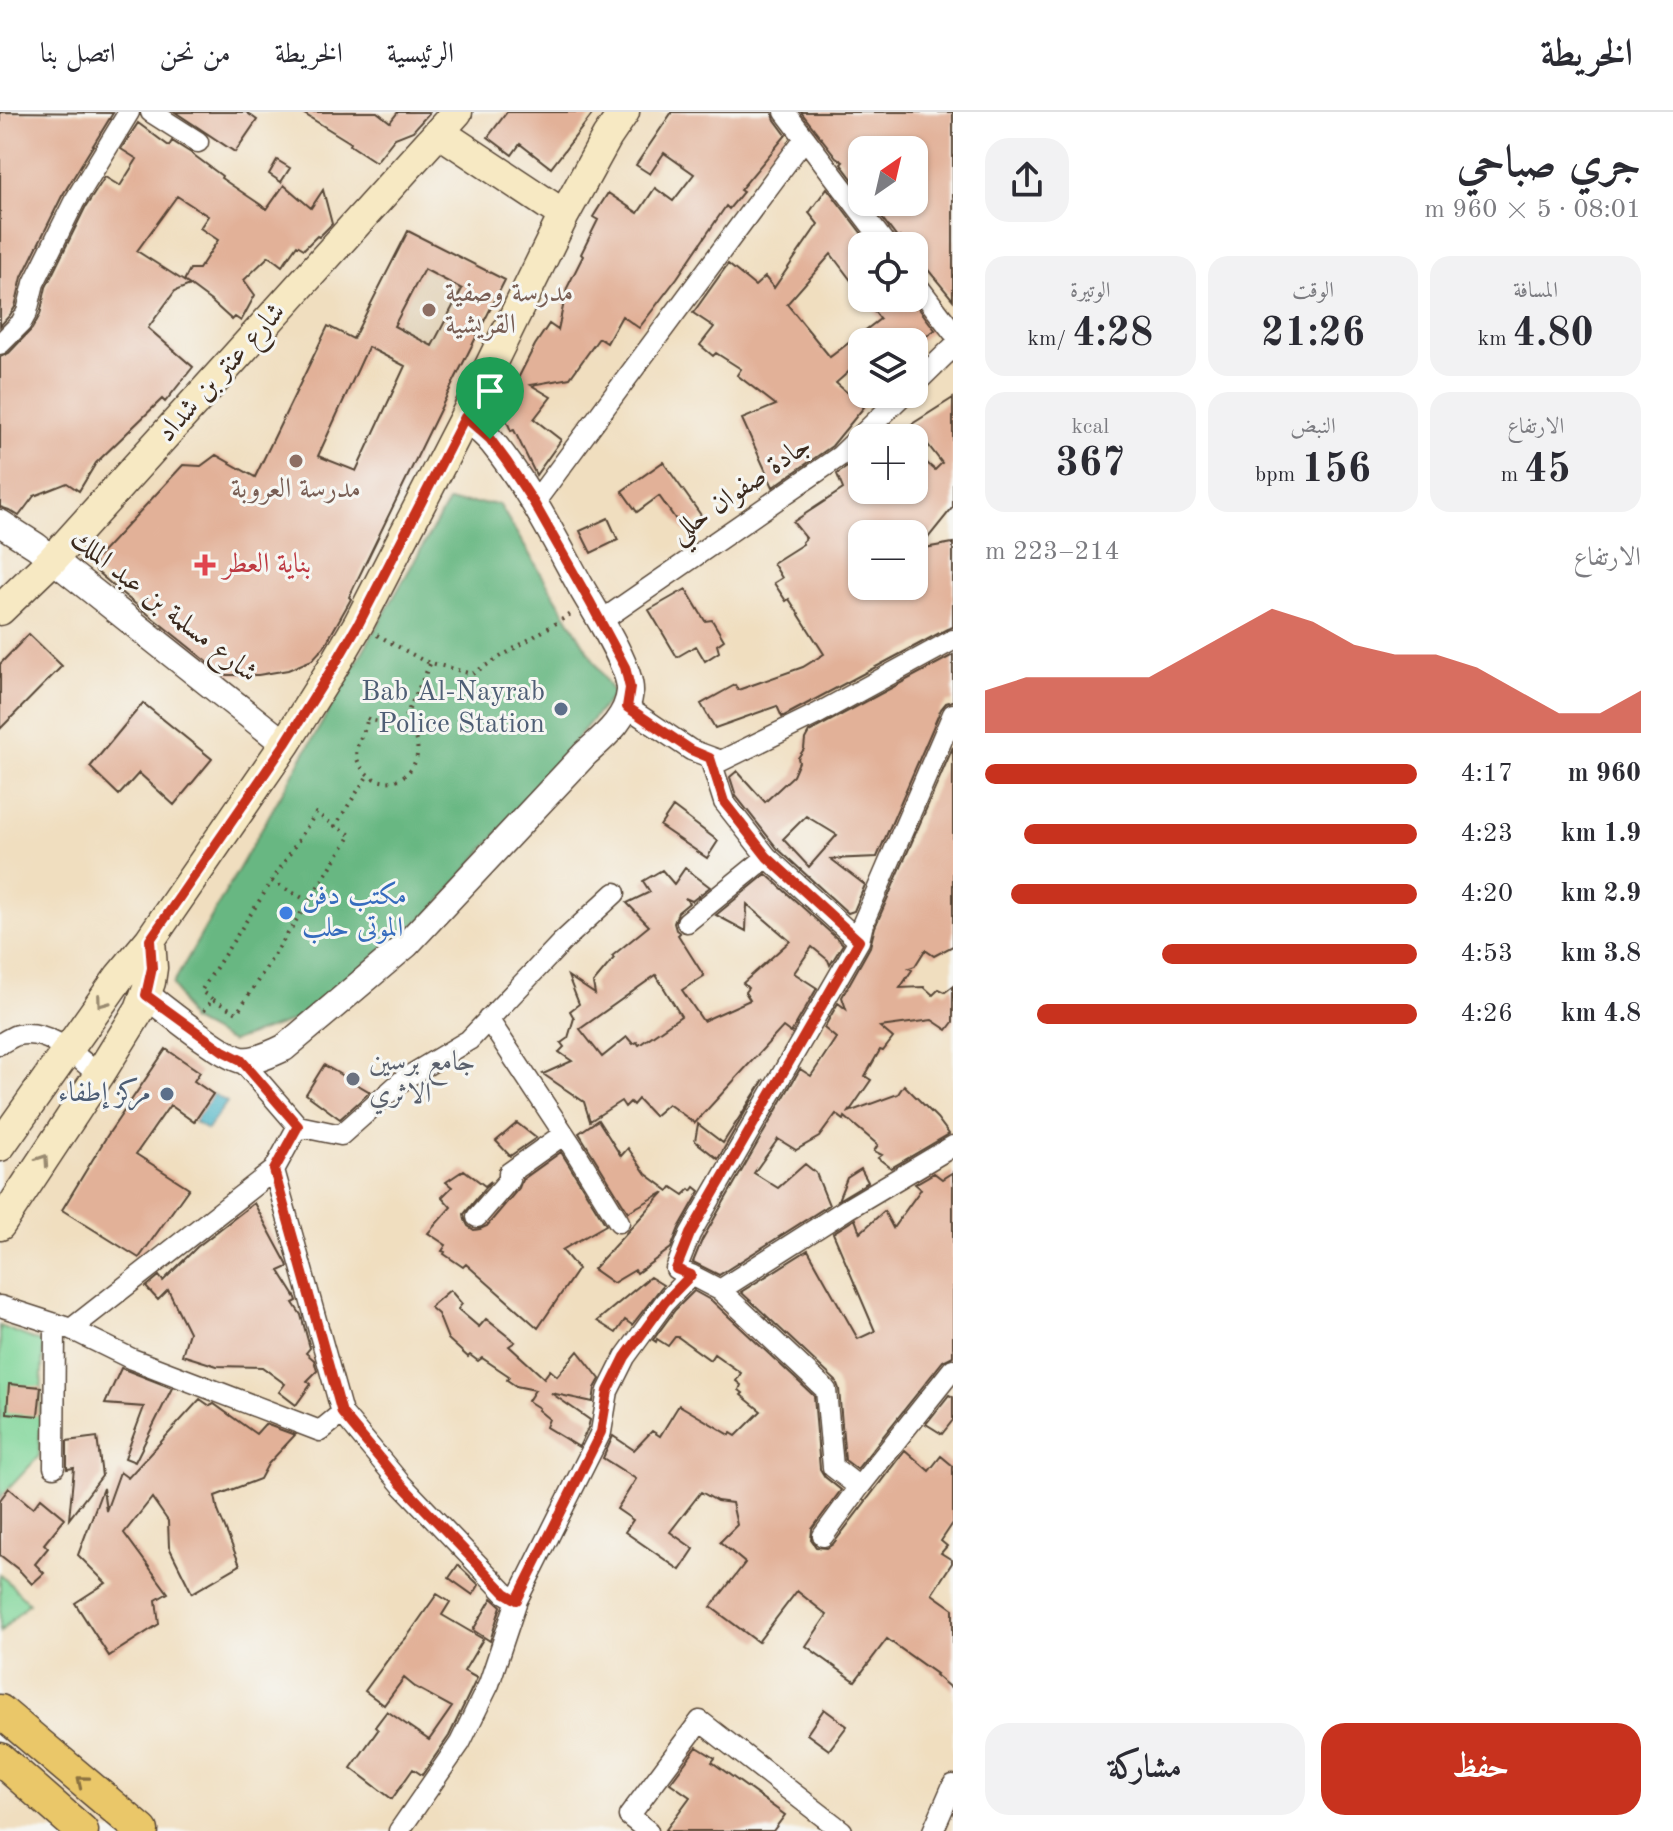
<!DOCTYPE html>
<html lang="ar">
<meta charset="utf-8">
<style>
:root{--surface:#fff;--page:#f2f2f3;--text:#2b2b33;--muted:#7c7c81;--line:#e1e1e2;--accent:#c8321e}
body{margin:0;font-family:"Old Standard TT",Amiri,serif;background:var(--page);color:var(--text);direction:rtl;height:100vh;display:flex;flex-direction:column;font-size:30px;white-space:nowrap}
*{box-sizing:border-box;margin:0}
p{font-size:26px;color:var(--muted)}
.icon{flex:none;width:44px;height:44px;fill:none;stroke:currentColor;stroke-width:2;stroke-linecap:round;stroke-linejoin:round}
.map{position:relative;flex:1;overflow:hidden;direction:ltr}
.side{display:flex;flex-direction:column;background:var(--surface);width:720px}
.side>*{flex:none}
.needle{width:52px;rotate:34deg}
.controls{position:absolute;left:848px;top:24px;display:grid;gap:16px}
.controls a{display:grid;place-items:center;width:80px;height:80px;border-radius:16px;background:var(--surface);box-shadow:0 2px 6px #0004;font-size:40px}
.pin{position:absolute;display:grid;place-items:center;width:68px;height:68px;color:#fff;margin:-82px -34px;border-radius:50% 50% 50% 0;rotate:-45deg;box-shadow:0 0 8px #0007}
.pin .icon{rotate:45deg}
.round{display:grid;place-items:center;flex:none;width:84px;height:84px;border-radius:24px;background:var(--page)}
.headline{display:flex;align-items:center;justify-content:space-between;height:136px;padding:0 32px}
h1{font-size:44px;font-weight:700;line-height:60px}
.figures{display:grid;grid-template-columns:repeat(3,1fr);gap:12px;height:136px;padding:8px 32px}
.figures div{display:grid;align-content:center;border-radius:20px;background:var(--page);text-align:center}
.figures b{font-size:40px;font-weight:700}
.figures small{font-size:22px;font-weight:400}
.figures p{font-size:22px}
.chart{height:224px;padding:16px 32px}
.chart p{display:flex;justify-content:space-between}
.chart svg{width:100%;height:144px;margin-top:8px;fill:var(--accent);opacity:.7}
.primary-button{display:flex;gap:16px;margin-top:auto;padding:16px 32px}
.primary-button a{flex:1;height:92px;border-radius:24px;background:var(--accent);color:#fff;font-size:32px;font-weight:700;line-height:92px;text-align:center}
.primary-button a+a{background:var(--page);color:var(--text)}
ul{padding:0 32px;list-style:none;font-size:26px}
li{display:grid;grid-template-columns:128px 96px 1fr;align-items:center;height:60px}
li i{height:20px;border-radius:10px;background:var(--accent)}
header{display:flex;align-items:center;gap:48px;box-sizing:border-box;height:112px;padding:0 40px;background:var(--surface);border-bottom:2px solid var(--line)}
header strong{font-size:38px}
nav{display:flex;gap:44px;margin-inline-start:auto;font-size:28px}
main{display:flex;flex:1;min-height:0}
.map>svg:first-child{display:block}
.built{fill:#dfceb1}
.green{fill:#80d69a;stroke:#5e805c;stroke-width:2}
.forest{fill:#68b782;stroke:#527050;stroke-width:2}
.water{fill:#47b2c5;stroke:#416e72;stroke-width:2}
.building{fill:#e2b198;fill-rule:evenodd}
.lines{fill:none;stroke-linecap:round;stroke-linejoin:round}
.minor-casing{stroke:#564536;stroke-width:23}
.tertiary-casing{stroke:#564536;stroke-width:29}
.secondary-casing{stroke:#564536;stroke-width:33}
.primary-casing{stroke:#564536;stroke-width:35}
.path{stroke:#564536;stroke-width:4;stroke-dasharray:2 6;stroke-linecap:butt}
.minor{stroke:#fff;stroke-width:20}
.tertiary{stroke:#fff;stroke-width:26}
.secondary{stroke:#f7e9c3;stroke-width:30}
.primary{stroke:#eac769;stroke-width:32}
.oneway{stroke:#998a70}
.oneway2{stroke:#8a7140}
.route-casing{stroke:#fff;stroke-width:16}
.route{stroke:#c8321e;stroke-width:10}
.education-dot{fill:#8d6e63;stroke:#f6f6f2;stroke-width:3}
.health-dot{fill:#e0444e;stroke:#f6f6f2;stroke-width:3}
.service-dot{fill:#5c6f8a;stroke:#f6f6f2;stroke-width:3}
.shop-dot{fill:#3f7fe0;stroke:#f6f6f2;stroke-width:3}
.worship-dot{fill:#6b7280;stroke:#f6f6f2;stroke-width:3}
.labels{text-anchor:middle;dominant-baseline:central;stroke-width:6;stroke-linejoin:round;paint-order:stroke}
.education-label{font-size:28px;fill:#785e54;stroke:#f6f6f2;text-anchor:start}
.street-label{font-size:28px;fill:#3b2a1e;stroke:#f6f6f2}
.health-label{font-size:28px;fill:#be3a42;stroke:#f6f6f2;text-anchor:start}
.service-label{font-size:28px;fill:#4e5e75;stroke:#f6f6f2;text-anchor:end}
.shop-label{font-size:28px;fill:#366cbe;stroke:#f6f6f2;text-anchor:start}
.worship-label{font-size:28px;fill:#5b616d;stroke:#f6f6f2;text-anchor:start}
</style>
<header>
<strong>الخريطة</strong>
<nav><a>الرئيسية</a><a>الخريطة</a><a>من نحن</a><a>اتصل بنا</a></nav>
</header>
<main>
<section class="side">
<div class="headline"><div><h1>جري صباحي</h1><p>08:01 · 5 × 960 m</p></div><a class="round"><svg class="icon" aria-label="share" viewBox="0 0 24 24"><path d="M12 15V3M7 8l5-5 5 5M5 13v7h14v-7"/></svg></a></div>
<div class="figures">
<div><p>المسافة</p><b>4.80<small> km</small></b></div>
<div><p>الوقت</p><b>21:26</b></div>
<div><p>الوتيرة</p><b>4:28<small> /km</small></b></div>
</div>
<div class="figures">
<div><p>الارتفاع</p><b>45<small> m</small></b></div>
<div><p>النبض</p><b>156<small> bpm</small></b></div>
<div><p>kcal</p><b>367</b></div>
</div>
<div class="chart"><p><span>الارتفاع</span>214–223 m</p>
<svg viewBox="0 0 160 44" preserveAspectRatio="none"><path d="M0 44V31L10 27L20 27L30 27L40 27L50 20L60 13L70 6L80 10L90 17L100 20L110 20L120 24L130 31L140 38L150 38L160 31V44z"/></svg>
</div>
<ul>
<li><b>960 m</b>4:17<i style="width:100%"></i></li>
<li><b>1.9 km</b>4:23<i style="width:91%"></i></li>
<li><b>2.9 km</b>4:20<i style="width:94%"></i></li>
<li><b>3.8 km</b>4:53<i style="width:59%"></i></li>
<li><b>4.8 km</b>4:26<i style="width:88%"></i></li>
</ul>
<div class="primary-button"><a>حفظ</a><a>مشاركة</a></div>
</section>
<div class="map">
<svg width="953" height="1719" viewBox="0 0 953 1719">
<rect width="100%" height="100%" fill="#f6f6f2"/>
<filter id="ink" filterUnits="userSpaceOnUse"><feTurbulence type="fractalNoise" baseFrequency=".0125" numOctaves="2"/><feDisplacementMap in="SourceGraphic" scale="16" xChannelSelector="R" yChannelSelector="G"/><feConvolveMatrix kernelMatrix="1 2 1 2 8 2 1 2 1" color-interpolation-filters="sRGB"/></filter>
<filter id="wash" filterUnits="userSpaceOnUse"><feTurbulence type="fractalNoise" baseFrequency=".006" numOctaves="4" result="noise"/><feDisplacementMap in="SourceGraphic" scale="32" xChannelSelector="R" yChannelSelector="G"/><feGaussianBlur stdDeviation="1.8" result="paint"/><feColorMatrix in="noise" values="0 0 0 0 0 0 0 0 0 0 0 0 0 0 0 0 0 1.4 0 .05"/><feComposite in="paint" operator="in"/></filter>
<g filter="url(#wash)">
<rect width="100%" height="100%" fill="#f0debf"/>
<path class="built" d="M408,119L505,168L451,275L353,227Z"/>
<path class="green" d="M0,1214L43,1231L39,1344L0,1386Z
M0,1462L29,1491L0,1520Z"/>
<path class="forest" d="M448,390L499,392L614,582L434,797L295,908L231,930L190,908L173,872Z"/>
<path class="water" d="M213,982L227,990L207,1018L194,1010Z"/>
<g id="blocks">
<path class="building" d="M0,0L113,1L62,84L22,165L15,195L10,203L0,214Z
M175,0H246L257,8L235,40Z
M301,0H377L390,10L398,0H430L413,19L395,26L376,50L350,33L351,31Z
M507,0H594L551,56L520,32L512,43L488,25Z
M672,0H772L775,8L786,23L740,78L743,80L729,97L726,94L677,166L639,216L622,204L607,231L599,226L570,266L531,273L551,285L534,307L561,328L536,363L514,318L511,319L502,298L535,233L549,212L558,218L567,176L583,144L581,142L598,108L593,105L608,81L638,101L655,76L673,89L694,62L664,41L650,62L636,53Z
M801,0H953V188L914,141V134H908L900,125L898,127L870,90H914V38H862V80L841,52L843,50L836,45Z
M138,11L169,34L172,29L191,41L222,64L221,66L267,97L284,73L311,96L323,78L332,112L319,125L317,124L304,137L297,133L282,154L269,144L244,168L255,183L241,209L235,205L232,208L211,189L184,169L190,157H199L218,128L200,116L208,104L177,84L137,139L190,173L175,179L148,216L193,255L165,290L162,287L96,351L79,379L67,371L34,384L19,404L9,398L0,395V245L9,241L32,217L40,203L46,175L85,96L105,65L120,74L137,47L121,37Z
M277,48L290,56L281,70L269,62Z
M827,76L871,134H862V183L831,142L787,192L830,245L880,207L864,186H911L935,218L918,230H862V248L836,271L864,295L832,334L773,375L742,307L776,293L737,263L741,257L716,241L713,244L700,233L714,215L693,201L728,152L755,174L765,165L774,176L818,112L809,101Z
M408,119L505,168L451,275L349,485L351,487L324,535L312,548L288,558L258,563H227L220,560L123,482L96,459L95,448L183,353L201,354L216,343L255,365L328,214L353,227ZM424,157L462,177L432,234L394,214ZM368,235L405,254L356,359L318,344Z
M953,286V395L919,437L953,431V515L947,517L782,605L777,594L715,616L701,592L735,573L738,578L803,555L824,542L789,487L786,489L774,471L782,466L773,451L803,432L802,430L806,426L793,410L843,377L837,362L862,345V378H914V340L935,358L942,351L912,312ZM862,422H914V474H862Z
M663,350L703,406L684,419L659,384L637,400L622,379Z
M608,406L618,428L591,441L580,419Z
M686,477L705,509L712,508L724,528L717,533L719,540L705,549L696,534L677,545L649,498Z
M29,522L62,554L0,617V552Z
M953,543V589L946,591L941,597L877,745L831,747L865,773L854,799L848,801L777,736L736,684L730,665L737,659L765,690L793,664L799,650L798,646L804,637L805,627L809,620ZM806,704L837,723L809,755L783,727Z
M143,591L212,647L174,693L139,661L119,683L90,655Z
M953,635V834L934,844L925,838L915,854L909,856L912,858L900,876L924,875L933,883L939,877L945,880L953,874V910L947,918L932,908L880,915L893,926L883,939L880,938L865,964L871,968L849,1000L898,982L904,973L937,1006L949,1022L891,1056L878,1046L882,1043L874,1039L878,1033L845,1005L844,1008L836,1002L819,1025L796,1038L778,1027L754,1061L778,1076L805,1052L816,1061L829,1093L719,1163L693,1150L702,1128L800,957L811,964L836,926L824,916L838,891L846,897L842,885L870,835L875,815Z
M673,695L718,729L707,746L660,714Z
M685,756L710,775L692,789L685,786L689,791L678,800L674,811L676,818L680,821L678,823L704,864L682,878L703,909L750,888L745,880L748,876L743,871L790,829L747,792L746,819L716,803L766,762L843,832L830,853L828,848L812,835L794,861L817,876L791,921L783,915L695,1011L668,992L654,1004L638,987L633,993L630,990L625,995L621,989L590,1009L584,990L543,962L572,949L559,940L564,935L561,931L568,926L574,906L570,899L579,892L568,864L595,882L593,871L614,846L612,844L649,814L627,791L650,780L643,769L662,758L674,772ZM656,863L681,904L639,933L637,930L633,932L627,925L602,945L580,917Z
M166,937L200,960L194,969L213,982L194,1010L170,993L136,1042L189,1076L139,1146L62,1098L107,1024Z
M324,953L370,980L340,1007L306,982Z
M764,967L718,1047L695,1029L698,1012L723,1031Z
M598,1008L621,1044L628,1036L646,1062L669,1079L672,1075L684,1083L690,1077L692,1079L695,1075L700,1079L679,1116L671,1136L637,1161L635,1158L613,1171L593,1157L664,1080L628,1100L579,1021Z
M517,1011L536,1026L510,1044L496,1029Z
M561,1040L606,1113L562,1138L578,1157L538,1216L466,1152L463,1155L444,1142L445,1140L442,1139L446,1133L428,1121L451,1095L442,1085L452,1075L446,1070L464,1058L485,1074L491,1069L464,1102L465,1108L468,1114L474,1118L480,1117L487,1114L519,1076L522,1068Z
M861,1057L868,1070L838,1088L847,1066Z
M953,1060V1244L943,1249L857,1357L845,1348L839,1277L836,1269L741,1180L808,1138L858,1227L875,1219L833,1121L855,1107L860,1121L884,1099L893,1116L921,1077L915,1072L934,1061L942,1067Z
M254,1091L287,1152L288,1155L279,1159L296,1186L297,1189L293,1191L301,1203L310,1236L306,1241L314,1248L317,1259L307,1269L311,1272L296,1293L279,1280L285,1272L262,1255L217,1254L182,1243L189,1220L168,1178L158,1188L146,1175L159,1164L163,1169L197,1135Z
M650,1165L663,1173L632,1213L625,1208L616,1221L597,1209Z
M450,1178L462,1192L458,1197L479,1215L486,1207L515,1230L509,1234L544,1266L550,1258L557,1264L578,1239L600,1267L595,1276L593,1290L551,1281L590,1308L588,1316L579,1335L546,1315L549,1307L538,1298L539,1296L528,1289L535,1278L516,1274L507,1268L509,1264L482,1246L478,1249L470,1243L468,1245L448,1227L438,1202L430,1195Z
M694,1179L712,1189L814,1284L820,1357L825,1365L841,1378L812,1417L811,1428L816,1435L827,1436L833,1432L905,1338L929,1359L941,1344L953,1354V1411L941,1429L947,1434L941,1441L952,1448V1451L932,1482L953,1497V1578L935,1563L936,1562L887,1527L855,1569L806,1534L827,1503L797,1479L758,1530L711,1495L745,1451L720,1430L737,1413L732,1391L717,1389L701,1380L670,1420L694,1437L680,1458L625,1420L633,1408L617,1397L636,1367L603,1346L613,1324L634,1338L652,1319L660,1324L679,1293L730,1323L731,1321L736,1324L761,1299L741,1283L743,1281L739,1278L741,1273L736,1269L741,1261L714,1242L710,1248L678,1225H675L668,1234L657,1227L656,1230L653,1228L675,1198Z
M121,1256L172,1276L135,1350L125,1346L144,1295L105,1292Z
M9,1272L41,1275L38,1304L7,1301Z
M949,1283L953,1285V1308L942,1322L926,1312Z
M200,1287L210,1294L214,1292L256,1322L265,1312L295,1323L268,1352L260,1367L215,1384L218,1399L240,1453L192,1481L169,1435L168,1409L152,1386L124,1421L168,1481L156,1488L159,1512L109,1544L75,1491L106,1471L78,1443L103,1376L106,1399L120,1360L128,1366Z
M97,1325L102,1364L69,1407L74,1356L67,1357V1329Z
M9,1376L33,1396L41,1386L65,1406L44,1432L48,1436L35,1452L44,1461L32,1472L19,1458L0,1443V1388Z
M458,1453L479,1473L473,1483L449,1466Z
M437,1482L450,1490L442,1503L483,1527L464,1559L477,1566L449,1624L422,1663L413,1657L392,1687L351,1656L378,1618L375,1615L387,1599L429,1628L452,1595L415,1575L404,1566L384,1593L365,1579L392,1542L407,1525Z
M492,1486L501,1494L490,1529L473,1518Z
M824,1597L847,1614L829,1638L807,1622Z
M697,1635L715,1646L712,1650L785,1703L773,1719H665L690,1685L670,1671Z"/>
</g>
</g>
<g filter="url(#ink)">
<use href="#blocks" fill-opacity="0" stroke="#564536" stroke-width="2"/>
<g class="lines">
<g class="minor-casing">
<path id="minor" d="M151,0L198,30
M785,0L887,134
M914,169L953,220
M0,232L21,211L27,200L34,171L74,90L129,0
M914,273L953,235
M534,391L805,26
M601,509L840,344L904,282
M627,595L691,638L721,649L817,602L953,528
M710,646L724,690L767,745L859,829
M687,810L767,745
M488,907L572,1034L619,1110
M0,932C5,929 11,925 17,923C49,916 77,945 99,963
M241,948L298,1014L274,1058L342,1301L401,1372L505,1481L517,1488
M298,1014L341,1023L404,967L469,928L562,830L615,781
M477,1105L509,1068V1061L564,1022
M691,1163L720,1178L826,1278L833,1355L859,1375
M720,1178L847,1097L953,1034
M0,1194L71,1217L132,1247L320,1319L342,1301
M71,1217L274,1058
M54,1355L55,1213
M823,1424L859,1375L953,1257
M399,1719L460,1631L489,1572L517,1488L601,1320L608,1279L625,1245L665,1190L691,1163L676,1157L690,1122L859,829L863,811L953,602
M648,1719L629,1704L700,1609L842,1719
M933,1719L953,1673"/>
</g>
<g class="tertiary-casing">
<path id="tertiary" d="M0,411L36,434L285,632
M146,883C165,897 223,945 242,948C256,950 272,941 284,936L406,833L585,642C604,625 628,606 630,579C631,555 594,498 581,475C554,426 528,374 492,330C484,321 474,313 465,305"/>
</g>
<g class="secondary-casing">
<path id="secondary" d="M439,20L564,103
M0,498L52,448L457,0
M0,1034L120,864L150,828L285,632L335,552L359,511L465,305L564,103L607,25L624,0
M0,1113L99,963L140,897L150,870L152,856L150,828"/>
</g>
<g class="primary-casing">
<path id="primary" d="M0,1599L142,1719
M0,1647L82,1719"/>
</g>
<path class="path" d="M377,523L424,549L472,562L571,502
M367,606C381,614 395,605 408,617C433,640 404,682 373,666C366,662 360,655 357,647C353,631 367,621 367,606Z
M402,612L431,550
M272,769L308,789
M212,887L201,879L316,701L335,714
M204,899L212,887L237,901L351,723L335,714L368,663"/>
<use href="#minor" class="minor"/>
<use href="#tertiary" class="tertiary"/>
<use href="#secondary" class="secondary"/>
<use href="#primary" class="primary"/>
</g>
<defs><path id="oneway-chevron" d="M-2-3.5L2.5 0L-2 3.5" fill="none" stroke-width="1.6" stroke-linecap="round" stroke-linejoin="round" transform="scale(2)"/></defs>
<g class="oneway">
<use href="#oneway-chevron" transform="translate(102 890) rotate(126)"/>
<use href="#oneway-chevron" transform="translate(43 1048) rotate(-56)"/>
</g>
<use class="oneway2" href="#oneway-chevron" transform="translate(82 1669) rotate(-140)"/>
</g>
<g class="lines" filter="url(#ink)">
<g class="route-casing">
<path id="route" d="M465,305L490,327L507,350L534,391L590,490L625,555L630,576L627,595L691,638L710,646L724,690L767,745L859,829L690,1122L676,1157L691,1163L665,1190L625,1245L608,1279L601,1320L517,1488L505,1481L401,1372L342,1301L274,1058L298,1014L241,948L223,939L146,883L152,856L150,828L285,632L335,552L359,511Z"/>
</g>
<use href="#route" class="route"/>
</g>
<g class="education-dot">
<circle cx="429" cy="198" r="8"/>
<circle cx="296" cy="349" r="8"/>
</g>
<path class="health-dot" d="M201 441h8v8h8v8h-8v8h-8v-8h-8v-8h8z"/>
<g class="service-dot">
<circle cx="561" cy="597" r="8"/>
<circle cx="167" cy="982" r="8"/>
</g>
<circle class="shop-dot" cx="286" cy="801" r="8"/>
<circle class="worship-dot" cx="353" cy="967" r="8"/>
<g class="labels">
<g class="education-label">
<text x="445" y="182">مدرسة وصفية<tspan x="445" dy="32">القريشية</tspan></text>
<text x="296" y="378" text-anchor="middle">مدرسة العروبة</text>
</g>
<g class="street-label">
<text transform="translate(222 261) rotate(-48)">شارع عنتر بن شداد</text>
<text transform="translate(741 378) rotate(-35)">جادة صفوان حللي</text>
<text transform="translate(163 495) rotate(38)">شارع مسلمة بن عبد الملك</text>
</g>
<g class="health-label">
<text x="223" y="453">بناية العطر</text>
</g>
<g class="service-label">
<text x="545" y="581">Bab Al-Nayrab<tspan x="545" dy="32">Police Station</tspan></text>
<text x="151" y="982">مركز إطفاء</text>
</g>
<g class="shop-label">
<text x="302" y="785">مكتب دفن<tspan x="302" dy="32">الموتى حلب</tspan></text>
</g>
<g class="worship-label">
<text x="369" y="951">جامع برسين<tspan x="369" dy="32">الاثري</tspan></text>
</g>
</g>
</svg>
<div class="controls">
<a><svg class="needle" viewBox="-14 -14 28 28"><path d="M0-13l5 13h-10z" fill="#e53935"/><path d="M0 13l5-13h-10z" fill="#7c7c81"/></svg></a>
<a><svg class="icon" aria-label="locate" viewBox="0 0 24 24"><circle cx="12" cy="12" r="6"/><path d="M12 2v4M12 18v4M2 12h4M18 12h4"/></svg></a>
<a><svg class="icon" aria-label="layers" viewBox="0 0 24 24"><path d="M12 4l9 5-9 5-9-5zM3 14l9 5 9-5"/></svg></a>
<a>+</a>
<a>−</a>
</div>
<div class="pin" style="left:490px;top:327px;background:#1e9e55"><svg class="icon" aria-label="arrive" viewBox="0 0 24 24"><path d="M6 21V4h12l-3 4 3 4H6"/></svg></div>
</div>
</main>
